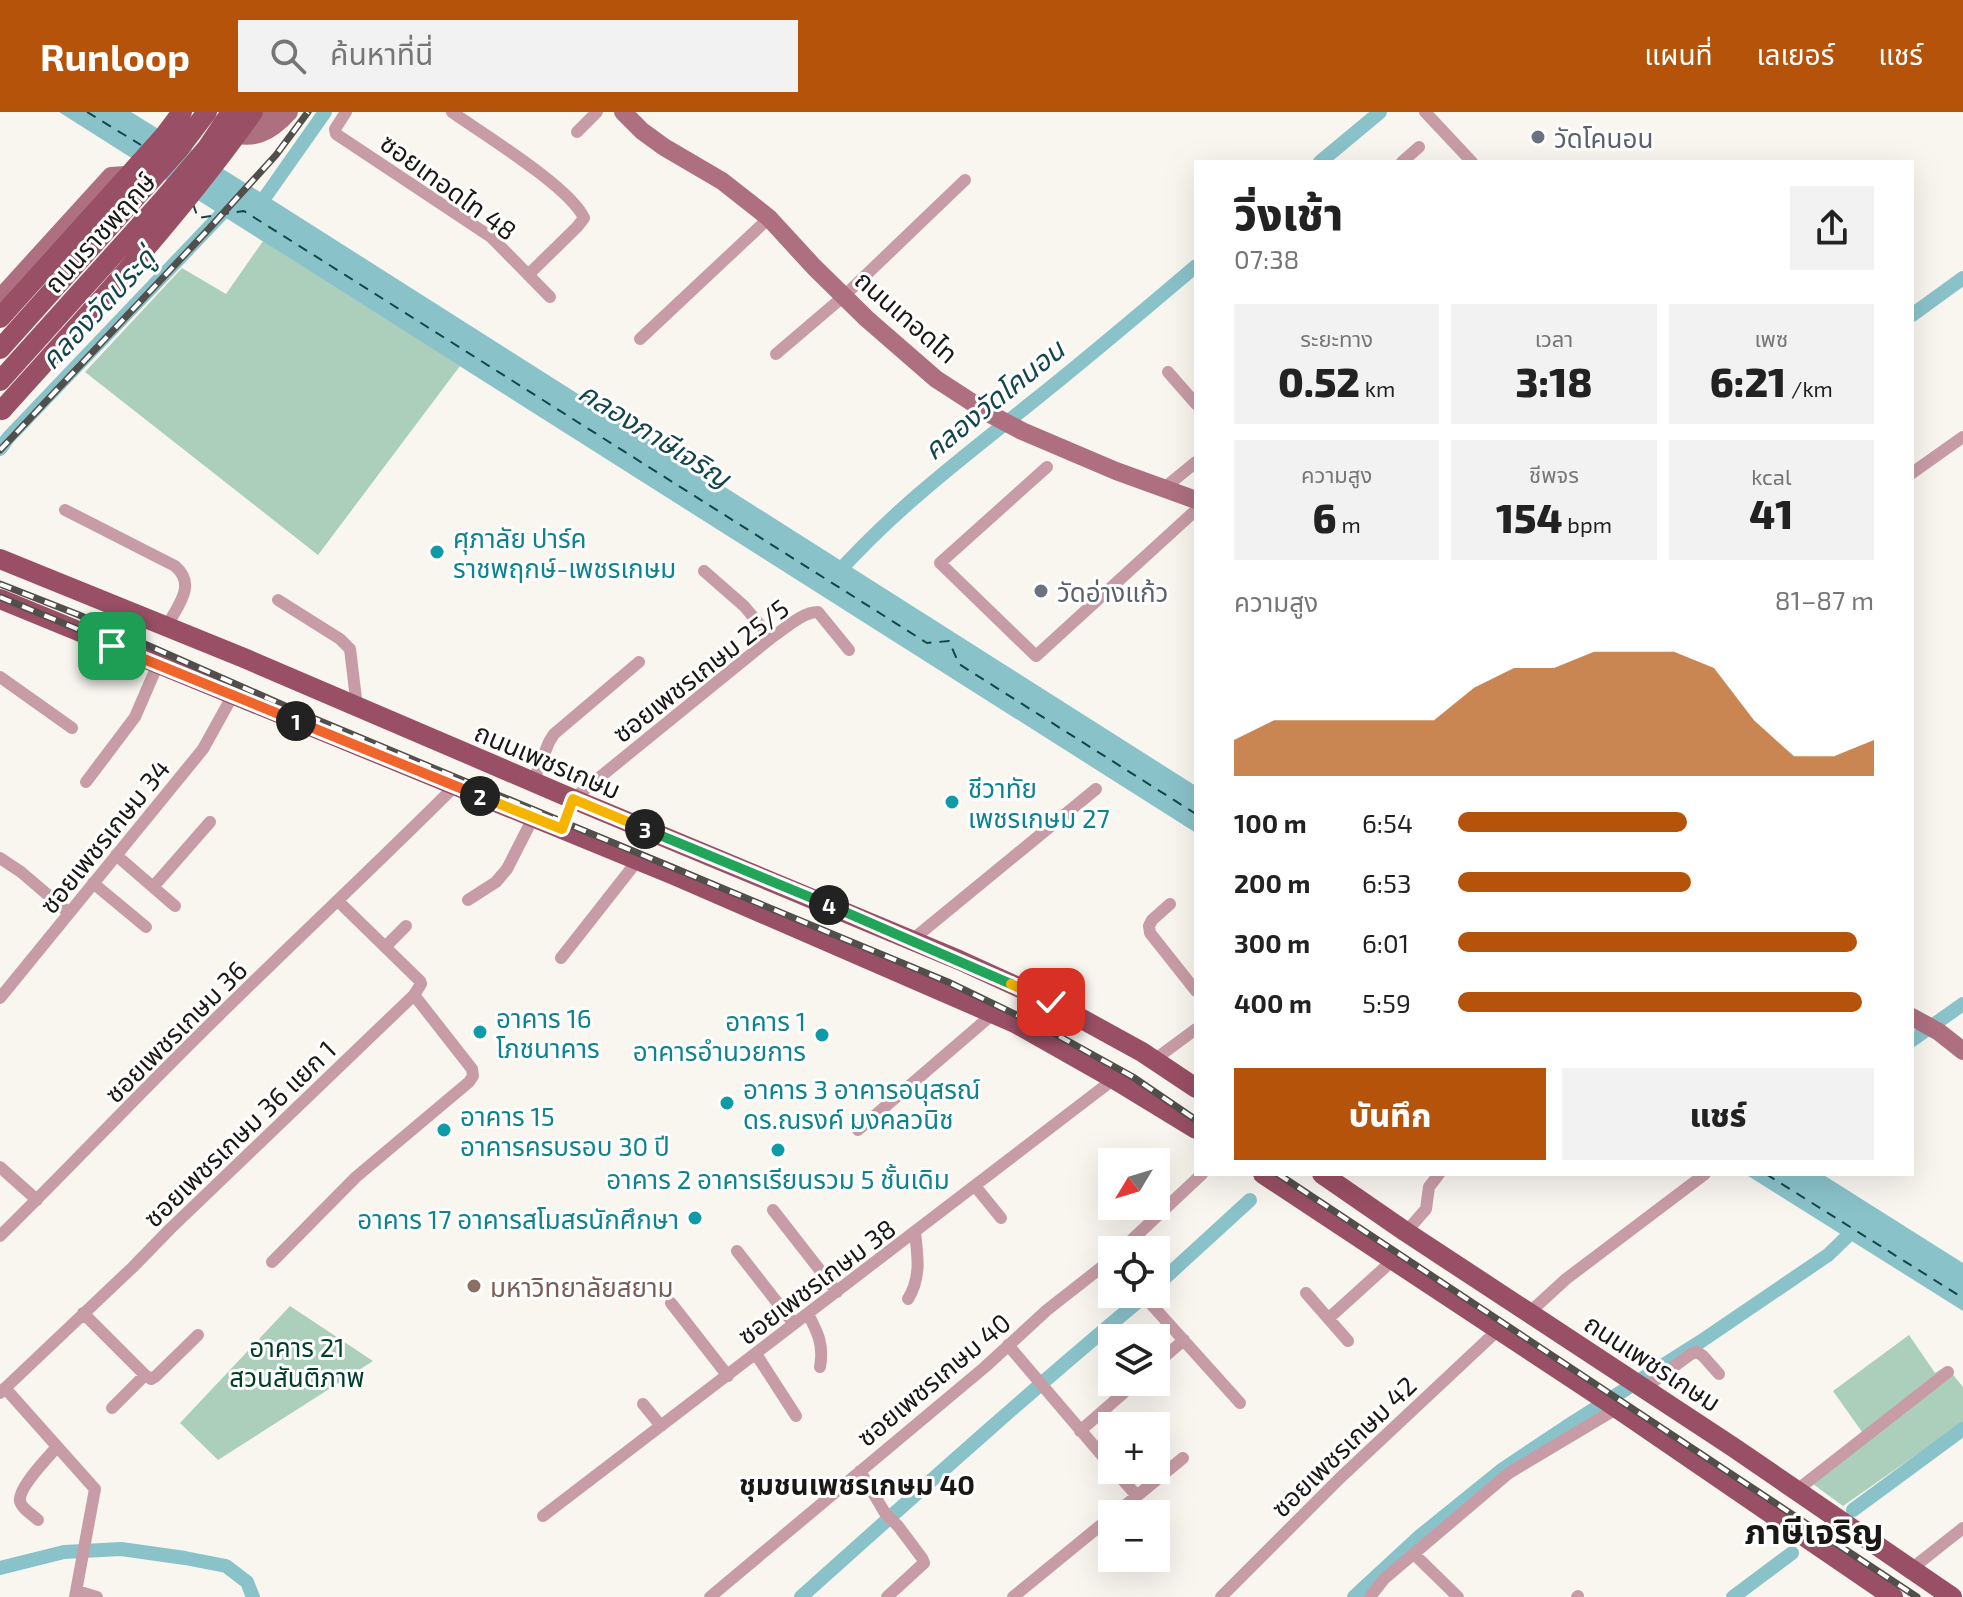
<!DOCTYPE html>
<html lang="th">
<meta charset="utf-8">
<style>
:root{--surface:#fff;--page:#f2f2f2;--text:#222;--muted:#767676;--accent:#b45309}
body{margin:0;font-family:"Exo 2","Noto Sans Thai",sans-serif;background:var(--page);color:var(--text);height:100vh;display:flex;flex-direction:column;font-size:30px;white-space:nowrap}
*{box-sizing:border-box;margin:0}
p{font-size:26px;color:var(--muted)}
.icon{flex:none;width:44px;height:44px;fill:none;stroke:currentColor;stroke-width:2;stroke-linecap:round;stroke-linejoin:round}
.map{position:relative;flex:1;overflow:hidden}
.drawer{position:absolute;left:1194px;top:48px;width:720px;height:1016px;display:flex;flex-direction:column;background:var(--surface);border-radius:0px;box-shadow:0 8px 32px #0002}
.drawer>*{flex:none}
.needle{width:52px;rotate:232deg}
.fabs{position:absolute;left:1098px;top:1036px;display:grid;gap:16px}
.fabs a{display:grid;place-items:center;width:72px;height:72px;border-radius:0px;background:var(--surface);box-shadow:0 8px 32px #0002;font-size:40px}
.pin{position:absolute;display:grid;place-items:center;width:68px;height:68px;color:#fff;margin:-34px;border-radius:16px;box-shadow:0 4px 12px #0006}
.km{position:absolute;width:40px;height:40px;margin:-20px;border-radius:50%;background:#222;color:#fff;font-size:22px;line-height:40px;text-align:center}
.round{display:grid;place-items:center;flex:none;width:84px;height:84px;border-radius:0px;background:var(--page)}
.overview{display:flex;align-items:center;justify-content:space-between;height:136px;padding:0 40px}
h1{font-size:44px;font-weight:800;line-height:60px}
.figures{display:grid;grid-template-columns:repeat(3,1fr);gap:12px;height:136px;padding:8px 40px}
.figures div{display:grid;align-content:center;border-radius:0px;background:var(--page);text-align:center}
.figures b{font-size:40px;font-weight:800}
.figures small{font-size:22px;font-weight:400}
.figures p{font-size:22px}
.chart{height:224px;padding:16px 40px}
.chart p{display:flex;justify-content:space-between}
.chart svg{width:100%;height:144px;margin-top:8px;fill:var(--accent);opacity:.7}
.cta{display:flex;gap:16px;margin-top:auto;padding:16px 40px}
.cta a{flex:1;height:92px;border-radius:0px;background:var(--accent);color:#fff;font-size:32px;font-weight:800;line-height:92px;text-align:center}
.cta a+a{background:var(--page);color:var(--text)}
ul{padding:0 40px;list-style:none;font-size:26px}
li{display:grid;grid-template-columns:128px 96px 1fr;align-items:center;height:60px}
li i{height:20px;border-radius:10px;background:var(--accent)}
header{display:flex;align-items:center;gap:48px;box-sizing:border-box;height:112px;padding:0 40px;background:var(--accent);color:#fff}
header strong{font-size:38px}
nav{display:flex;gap:44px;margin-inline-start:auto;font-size:28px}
.search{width:560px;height:72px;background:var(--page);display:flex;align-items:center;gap:20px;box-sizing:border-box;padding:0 28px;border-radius:0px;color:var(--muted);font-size:30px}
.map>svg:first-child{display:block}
.green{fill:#abcfbb}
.water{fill:#8ac2ca}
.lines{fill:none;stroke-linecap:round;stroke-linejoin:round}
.canal{stroke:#8ac2ca;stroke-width:14}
.ferry{stroke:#13464c;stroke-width:2;stroke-dasharray:10 8;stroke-linecap:butt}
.street{stroke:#c89ca6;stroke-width:12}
.secondary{stroke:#ae7080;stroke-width:18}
.primary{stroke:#994f65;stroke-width:20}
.rail-casing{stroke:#504f4c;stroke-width:7}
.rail{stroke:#fff;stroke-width:4;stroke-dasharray:12;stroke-linecap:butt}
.primary-bridge{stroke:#994f65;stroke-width:20}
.split-1-casing{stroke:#fff;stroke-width:16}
.split-2-casing{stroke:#fff;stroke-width:16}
.split-3-casing{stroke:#fff;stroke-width:16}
.split-4-casing{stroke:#fff;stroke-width:16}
.split-5-casing{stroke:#fff;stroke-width:16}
.split-6-casing{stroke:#fff;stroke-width:16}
.split-1{stroke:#f0652b;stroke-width:10}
.split-2{stroke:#f0652b;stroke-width:10}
.split-3{stroke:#f5b400;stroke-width:10}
.split-4{stroke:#22a559;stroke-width:10}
.split-5{stroke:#22a559;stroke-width:10}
.split-6{stroke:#f5b400;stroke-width:10}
.worship-dot{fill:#6b7280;stroke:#fff;stroke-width:3}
.culture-dot{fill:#0f9aa8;stroke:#fff;stroke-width:3}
.education-dot{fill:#8d6e63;stroke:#fff;stroke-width:3}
.labels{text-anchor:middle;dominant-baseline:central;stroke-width:6;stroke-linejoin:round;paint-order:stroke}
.worship-label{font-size:26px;fill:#5b616d;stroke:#fff;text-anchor:start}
.street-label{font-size:26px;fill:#191816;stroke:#fff}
.culture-label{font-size:26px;fill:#0d838f;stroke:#fff;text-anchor:start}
.education-label{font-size:26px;fill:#785e54;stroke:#fff;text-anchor:start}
.park-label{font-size:26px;fill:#013e27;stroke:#fff}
.water-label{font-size:28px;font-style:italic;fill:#13464c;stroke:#fff}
.neighbourhood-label{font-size:28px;font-weight:bold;fill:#191816;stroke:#fff}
.district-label{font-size:34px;font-weight:bold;fill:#191816;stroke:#fff}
</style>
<header>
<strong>Runloop</strong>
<div class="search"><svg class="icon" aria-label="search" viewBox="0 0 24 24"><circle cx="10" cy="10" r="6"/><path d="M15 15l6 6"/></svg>ค้นหาที่นี่</div>
<nav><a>แผนที่</a><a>เลเยอร์</a><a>แชร์</a></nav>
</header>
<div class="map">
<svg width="1963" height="1485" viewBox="0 0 1963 1485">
<rect width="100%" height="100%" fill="#f9f6f0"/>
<path class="green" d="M263,129L460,254L318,443L85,260L182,156L226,182Z
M290,1194L373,1249L218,1348L180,1311Z
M1909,1223L1935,1261L1946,1254L1963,1275V1310L1843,1394L1813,1372L1867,1327L1833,1279Z"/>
<path class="water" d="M59,0H131L260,80L1196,674V721Z
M1745,1062H1822L1963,1151V1199Z"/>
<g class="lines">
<path class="canal" d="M1320,50L1380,0
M256,98L325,0
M1912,203L1963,166
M0,337L8,326L233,90
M834,465C894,397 966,343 1036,287C1090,244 1143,199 1196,154
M1912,928L1963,892
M1156,1174L1250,1088
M1853,1398L1963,1317
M0,1456L64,1440L121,1437L185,1446L226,1454L247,1470L253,1485
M801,1485C915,1383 1029,1280 1147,1182
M1354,1485L1420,1424L1503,1357L1566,1315L1700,1230L1828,1143L1858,1114
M1733,1485L1792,1441"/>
<path class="ferry" d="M87,0L141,33
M193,92L198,106L244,99L927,531L949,529L959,552L1196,702
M1766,1062L1963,1186"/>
<path class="street" d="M346,0L335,17L336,22L491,125L550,185
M452,0C483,22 570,75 584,106L577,115L528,163
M1425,0L1472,50
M577,20L597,0
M1402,50L1419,35
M640,227L769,106
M776,242L844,184L965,68
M1168,260L1196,292
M1047,355L940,451L1036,544L1196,398
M1912,361L1963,325
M1163,377L1196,350
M65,398L175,454C197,473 178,493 167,514
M704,459L744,494L771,526
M278,488L340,527L350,537L357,595
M0,565L72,616
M86,670L135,605L158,552
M533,670L549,630L554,622L639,550
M573,687L771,526C785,517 802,500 818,500L849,538
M116,743L175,794
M0,746L21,760L69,801
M93,771L146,815
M153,775L210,710
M468,788L496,770L507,757L533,706
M1170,792L1152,808L1149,814L1150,821L1196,879
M912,828L1096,677
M385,835L406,814
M561,846L638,748
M0,886L203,637L233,583
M1154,948L1196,917
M858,1018L994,901
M0,1055L37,1088
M975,1074L1001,1106
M773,1098L837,1180
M1406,1120L1426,1097L1429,1075L1439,1062
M0,1124C58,1067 114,1008 171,951C264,857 362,767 455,674
M1121,1138L1202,1062
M737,1139L794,1212
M272,1150L356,1065L469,970L473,964L472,957L414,883
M1306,1181L1348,1229
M1142,1182L1240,1291
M908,1187C921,1166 918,1145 915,1121
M671,1191L728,1264
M1530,1200L1566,1167L1705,1062
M83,1201L145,1263L151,1267L156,1264L198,1223
M808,1202C818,1221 824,1233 820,1255
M1329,1206L1392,1149
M1008,1233L1112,1355
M756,1242L796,1304
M1156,1252L1184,1228
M5,1276L95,1377L75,1485
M1645,1276L1691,1242L1697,1240L1703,1244L1719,1262
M0,1281L133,1155L170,1117L414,883L421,872L420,869L338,789
M643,1292L661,1314
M112,1296L145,1263
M1080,1319L1136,1270
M1114,1358L1137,1384
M860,1359L885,1401L898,1414L922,1446L924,1451L887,1485
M1797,1378L1948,1260
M1115,1402L1183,1346
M543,1404L1114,967
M38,1408C33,1403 21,1396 20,1389C18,1376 48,1345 57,1335
M1414,1442L1458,1485
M1910,1458L1963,1416
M77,1479L97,1485
M710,1485L985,1255L1047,1198L1112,1147
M1013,1485L1112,1404
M1221,1485L1340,1366L1498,1218
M1370,1485L1384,1467L1509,1361L1616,1297
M1577,1485L1578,1484"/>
<path class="secondary" d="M623,0L642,19L664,35L722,69L769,106L814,155L867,207L936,267L990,302L1022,319L1116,359L1196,388
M238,3C248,7 260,7 269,0
M225,19C253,30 270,21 289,0
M0,186L111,64L126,63L137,70
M1912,905L1939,920L1963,939"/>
<path class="primary" d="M0,447L244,546L573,687L959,848L1051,890L1142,940L1196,976
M0,487L674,763L1015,911L1114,967L1196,1017
M1263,1062L1605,1288L1893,1485
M1322,1062L1406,1120L1733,1335L1952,1485"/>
<g class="rail-casing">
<path id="rail" d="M0,338L206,120L276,43L308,0
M0,472L79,503L308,604L948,870L1048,918L1133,965L1196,1008
M0,485L162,552
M1278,1062L1917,1485"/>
</g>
<use href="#rail" class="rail"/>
<path class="primary-bridge" d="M0,206L164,24L182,0
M0,237L179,37L207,0
M0,269L161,90L207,36L231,0
M2,298C89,201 178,106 253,0"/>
</g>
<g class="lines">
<g class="split-1-casing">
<path id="split-1" d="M112,534L296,609"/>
</g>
<g class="split-2-casing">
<path id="split-2" d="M296,609L480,684"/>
</g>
<g class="split-3-casing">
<path id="split-3" d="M480,684L562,717L573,687L645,717"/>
</g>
<g class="split-4-casing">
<path id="split-4" d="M645,717L829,793"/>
</g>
<g class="split-5-casing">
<path id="split-5" d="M829,793L1011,872"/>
</g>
<g class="split-6-casing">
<path id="split-6" d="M1011,872L1051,890"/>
</g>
<use href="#split-1" class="split-1"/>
<use href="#split-2" class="split-2"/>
<use href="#split-3" class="split-3"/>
<use href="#split-4" class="split-4"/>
<use href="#split-5" class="split-5"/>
<use href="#split-6" class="split-6"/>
</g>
<g class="worship-dot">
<circle cx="1538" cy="25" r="8"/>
<circle cx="1041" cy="479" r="8"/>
</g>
<g class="culture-dot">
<circle cx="437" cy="440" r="8"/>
<circle cx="952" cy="690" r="8"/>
<circle cx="480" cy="920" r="8"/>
<circle cx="822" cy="923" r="8"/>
<circle cx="727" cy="991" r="8"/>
<circle cx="444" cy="1018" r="8"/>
<circle cx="778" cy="1038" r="8"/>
<circle cx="695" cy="1106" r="8"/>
</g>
<circle class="education-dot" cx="474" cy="1174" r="8"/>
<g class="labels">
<g class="worship-label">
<text x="1554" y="25">วัดโคนอน</text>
<text x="1057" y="479">วัดอ่างแก้ว</text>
</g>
<g class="street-label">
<text transform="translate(449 74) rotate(36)">ซอยเทอดไท 48</text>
<text transform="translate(99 120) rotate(-48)">ถนนราชพฤกษ์</text>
<text transform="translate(907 204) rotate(41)">ถนนเทอดไท</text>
<text transform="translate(700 558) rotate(-38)">ซอยเพชรเกษม 25/5</text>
<text transform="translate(548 648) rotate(23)">ถนนเพชรเกษม</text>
<text transform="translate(104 724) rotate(-51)">ซอยเพชรเกษม 34</text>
<text transform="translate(175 919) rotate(-45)">ซอยเพชรเกษม 36</text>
<text transform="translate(239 1021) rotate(-44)">ซอยเพชรเกษม 36 แยก 1</text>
<text transform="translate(816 1169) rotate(-37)">ซอยเพชรเกษม 38</text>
<text transform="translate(1653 1250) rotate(33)">ถนนเพชรเกษม</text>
<text transform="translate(933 1267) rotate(-40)">ซอยเพชรเกษม 40</text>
<text transform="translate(1343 1334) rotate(-44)">ซอยเพชรเกษม 42</text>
</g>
<g class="culture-label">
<text x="453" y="425">ศุภาลัย ปาร์ค<tspan x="453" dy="30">ราชพฤกษ์-เพชรเกษม</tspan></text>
<text x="968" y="675">ชีวาทัย<tspan x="968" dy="30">เพชรเกษม 27</tspan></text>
<text x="496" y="905">อาคาร 16<tspan x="496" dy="30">โภชนาคาร</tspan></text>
<text x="806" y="908" text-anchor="end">อาคาร 1<tspan x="806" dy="30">อาคารอำนวยการ</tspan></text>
<text x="743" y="976">อาคาร 3 อาคารอนุสรณ์<tspan x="743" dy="30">ดร.ณรงค์ มงคลวนิช</tspan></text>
<text x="460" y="1003">อาคาร 15<tspan x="460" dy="30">อาคารครบรอบ 30 ปี</tspan></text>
<text x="778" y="1066" text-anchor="middle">อาคาร 2 อาคารเรียนรวม 5 ชั้นเดิม</text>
<text x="679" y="1106" text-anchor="end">อาคาร 17 อาคารสโมสรนักศึกษา</text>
</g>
<g class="education-label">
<text x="490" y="1174">มหาวิทยาลัยสยาม</text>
</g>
<g class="park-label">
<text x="297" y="1234">อาคาร 21<tspan x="297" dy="30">สวนสันติภาพ</tspan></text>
</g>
<g class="water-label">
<text transform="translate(97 196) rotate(-47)">คลองวัดประดู่</text>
<text transform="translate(993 287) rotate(-39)">คลองวัดโคนอน</text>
<text transform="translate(655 322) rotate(32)">คลองภาษีเจริญ</text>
</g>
<g class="neighbourhood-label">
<text x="857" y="1372">ชุมชนเพชรเกษม 40</text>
</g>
<g class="district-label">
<text x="1814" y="1418">ภาษีเจริญ</text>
</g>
</g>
</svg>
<div class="fabs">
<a><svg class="needle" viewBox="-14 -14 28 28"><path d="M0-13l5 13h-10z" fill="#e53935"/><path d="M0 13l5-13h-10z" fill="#767676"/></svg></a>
<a><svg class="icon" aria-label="locate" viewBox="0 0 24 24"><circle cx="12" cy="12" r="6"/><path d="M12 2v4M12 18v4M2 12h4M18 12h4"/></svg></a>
<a><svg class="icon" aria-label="layers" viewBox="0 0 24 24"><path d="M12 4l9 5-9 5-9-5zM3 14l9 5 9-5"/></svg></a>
<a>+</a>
<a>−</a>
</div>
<div class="pin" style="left:112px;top:534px;background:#1e9e55"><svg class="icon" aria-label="arrive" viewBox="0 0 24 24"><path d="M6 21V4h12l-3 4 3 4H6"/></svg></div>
<div class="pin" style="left:1051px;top:890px;background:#d93025"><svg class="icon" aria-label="check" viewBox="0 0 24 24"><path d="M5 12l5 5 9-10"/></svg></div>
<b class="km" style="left:296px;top:609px">1</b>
<b class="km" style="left:480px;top:684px">2</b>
<b class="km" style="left:645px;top:717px">3</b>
<b class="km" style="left:829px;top:793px">4</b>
<section class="drawer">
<div class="overview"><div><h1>วิ่งเช้า</h1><p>07:38</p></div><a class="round"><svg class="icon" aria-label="share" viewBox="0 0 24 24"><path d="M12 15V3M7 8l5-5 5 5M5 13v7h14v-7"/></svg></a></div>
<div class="figures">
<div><p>ระยะทาง</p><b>0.52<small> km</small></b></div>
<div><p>เวลา</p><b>3:18</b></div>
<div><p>เพซ</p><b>6:21<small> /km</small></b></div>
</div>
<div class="figures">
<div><p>ความสูง</p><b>6<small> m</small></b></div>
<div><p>ชีพจร</p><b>154<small> bpm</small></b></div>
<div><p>kcal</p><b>41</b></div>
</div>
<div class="chart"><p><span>ความสูง</span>81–87 m</p>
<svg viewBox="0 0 160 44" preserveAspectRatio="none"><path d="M0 44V33L10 27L20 27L30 27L40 27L50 27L60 17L70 11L80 11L90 6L100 6L110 6L120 11L130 27L140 38L150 38L160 33V44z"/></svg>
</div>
<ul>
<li><b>100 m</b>6:54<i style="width:55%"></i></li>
<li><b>200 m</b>6:53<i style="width:56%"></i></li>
<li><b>300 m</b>6:01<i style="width:96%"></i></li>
<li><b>400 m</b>5:59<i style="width:97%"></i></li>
</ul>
<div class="cta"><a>บันทึก</a><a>แชร์</a></div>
</section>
</div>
